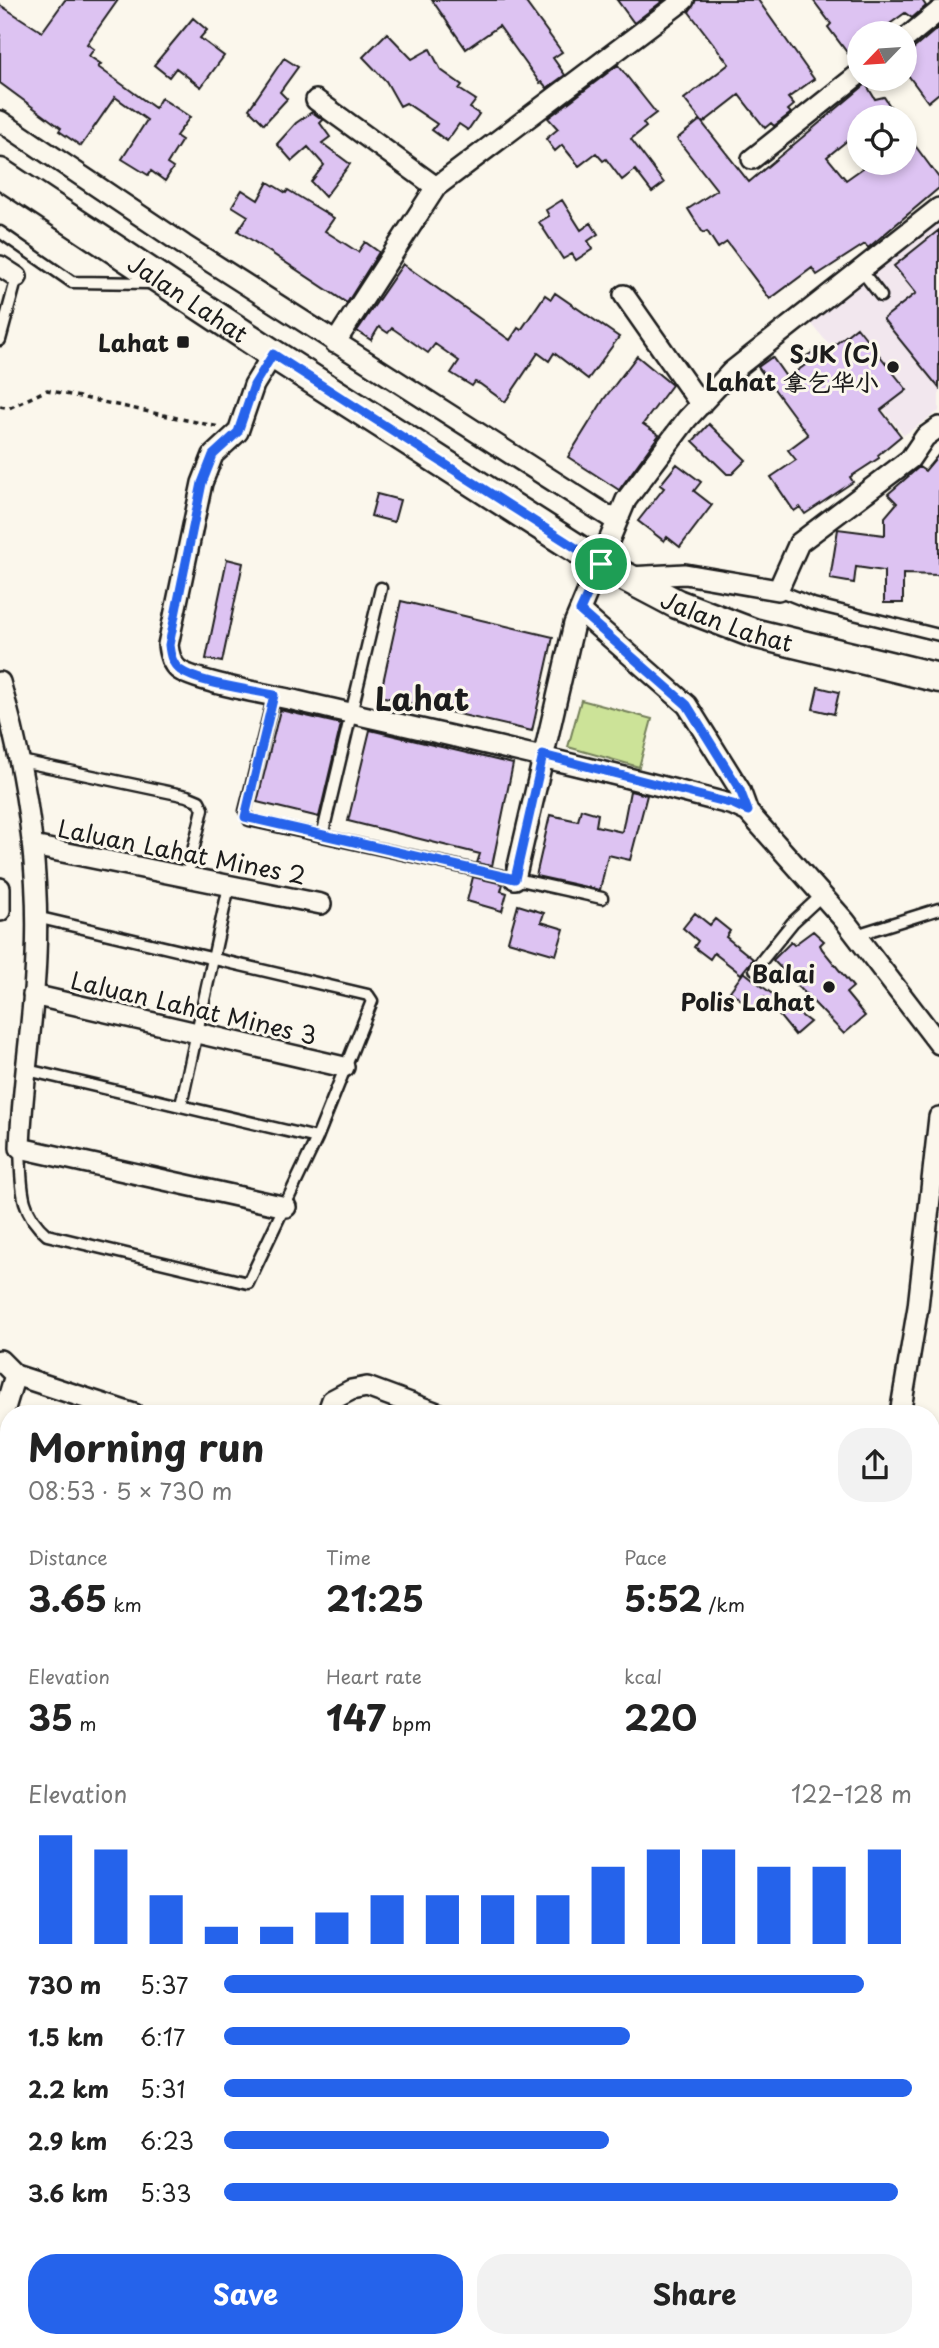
<!DOCTYPE html>
<meta charset="utf-8">
<style>
:root{--surface:#fff;--page:#f2f2f2;--text:#222;--muted:#767676;--accent:#2563eb}
body{margin:0;font-family:"Playpen Sans","LXGW WenKai TC",sans-serif;background:var(--page);color:var(--text);height:100vh;display:flex;flex-direction:column;font-size:26px;white-space:nowrap}
*{box-sizing:border-box;margin:0}
p{font-size:23px;color:var(--muted)}
.icon{flex:none;width:38px;height:38px;fill:none;stroke:currentColor;stroke-width:2;stroke-linecap:round;stroke-linejoin:round}
.map{position:relative;flex:1;overflow:hidden}
.details{position:absolute;left:0px;top:1405px;width:940px;height:943px;display:flex;flex-direction:column;background:var(--surface);border-radius:28px 28px 0 0;box-shadow:0 4px 10px #0003}
.details>*{flex:none}
.needle{width:46px;rotate:245deg}
.tools{position:absolute;left:847px;top:21px;display:grid;gap:14px}
.tools a{display:grid;place-items:center;width:70px;height:70px;border-radius:50%;background:var(--surface);box-shadow:0 4px 10px #0003;font-size:35px}
.pin{position:absolute;display:grid;place-items:center;width:60px;height:60px;color:#fff;margin:-30px;border:4px solid #fff;border-radius:50%;box-shadow:0 2px 7px #0007}
.round{display:grid;place-items:center;flex:none;width:74px;height:74px;border-radius:28px;background:var(--page)}
.overview{display:flex;align-items:center;justify-content:space-between;height:119px;padding:0 28px}
h1{font-size:38px;font-weight:700;line-height:52px}
.metrics{display:grid;grid-template-columns:repeat(3,1fr);gap:10px;height:119px;padding:7px 28px}
.metrics div{display:grid;align-content:center}
.metrics b{font-size:35px;font-weight:700}
.metrics small{font-size:19px;font-weight:400}
.metrics p{font-size:19px}
.chart{height:196px;padding:14px 28px}
.chart p{display:flex;justify-content:space-between}
.chart svg{width:100%;height:126px;margin-top:7px;stroke:var(--accent);stroke-width:6}
.cta{display:flex;gap:14px;margin-top:auto;padding:14px 28px}
.cta a{flex:1;height:80px;border-radius:28px;background:var(--accent);color:#fff;font-size:28px;font-weight:700;line-height:80px;text-align:center}
.cta a+a{background:var(--page);color:var(--text)}
ul{padding:0 28px;list-style:none;font-size:23px}
li{display:grid;grid-template-columns:112px 84px 1fr;align-items:center;height:52px}
li i{height:18px;border-radius:9px;background:var(--accent)}
.map>svg:first-child{display:block}
.built{fill:#f2e7ee}
.green{fill:#cce398;stroke:#74805a;stroke-width:2}
.building{fill:#ddc3f2;stroke:#1c1c1c;stroke-width:2}
.lines{fill:none;stroke-linecap:round;stroke-linejoin:round}
.lane-casing{stroke:#1c1c1c;stroke-width:15}
.street-casing{stroke:#1c1c1c;stroke-width:24}
.secondary-casing{stroke:#1c1c1c;stroke-width:33}
.path{stroke:#1c1c1c;stroke-width:3.5;stroke-dasharray:5 5;stroke-linecap:butt}
.lane{stroke:#fbf7ec;stroke-width:10}
.street{stroke:#fbf7ec;stroke-width:19}
.secondary{stroke:#fbf7ec;stroke-width:28}
.route-casing{stroke:#fff;stroke-width:14}
.route{stroke:#2563eb;stroke-width:9}
.poi-dot{fill:#1c1c1c;stroke:#fbf7ec;stroke-width:2.5}
.labels{text-anchor:middle;dominant-baseline:central;stroke-width:6;stroke-linejoin:round;paint-order:stroke}
.street-label{font-size:24px;fill:#1c1c1c;stroke:#fbf7ec}
.poi-label{font-size:24px;font-weight:bold;fill:#1c1c1c;stroke:#fbf7ec;text-anchor:end}
.district-label{font-size:32px;font-weight:bold;fill:#1c1c1c;stroke:#fbf7ec}
</style>
<div class="map">
<svg width="939" height="2348" viewBox="0 0 939 2348">
<rect width="100%" height="100%" fill="#fbf7ec"/>
<filter id="ink" filterUnits="userSpaceOnUse"><feTurbulence type="fractalNoise" baseFrequency=".0143" numOctaves="2"/><feDisplacementMap in="SourceGraphic" scale="14" xChannelSelector="R" yChannelSelector="G"/><feConvolveMatrix kernelMatrix="1 2 1 2 8 2 1 2 1" color-interpolation-filters="sRGB"/></filter>
<g filter="url(#ink)">
<path class="built" d="M939,222V411L904,435L811,323Z"/>
<path class="green" d="M581,700L652,719L639,767L568,747Z"/>
<path class="building" d="M65,0H118L87,44L94,49L89,56L101,64L98,67L155,108L161,98L190,117L176,136L182,140L167,164L173,168L165,181L151,171L148,175L122,159L147,120L115,97L81,146L59,131L61,128L0,83V5L42,32Z
M432,0H524L562,52L553,58L565,75L547,88L542,82L540,83L499,26L466,49Z
M617,0H664L634,23Z
M696,0H758L814,79L788,98L794,105L788,110L791,113L774,126L771,123L765,128L739,95L703,123L684,99L729,64L689,12Z
M813,0H922L926,6L912,18L905,13L877,33H859V62L855,63L828,27L831,24Z
M193,18L207,30L200,38L224,56L201,87L176,68L169,77L154,65Z
M939,27V93L928,102L905,71V56Z
M387,33L412,59L430,49L441,70L462,85L459,89L476,100L470,108L479,114L468,130L459,124L447,141L432,130L437,124L406,103L400,106L386,81L363,57Z
M284,58L298,67L280,92L287,99L264,124L249,109Z
M618,65L656,113L643,123L646,127L631,139L664,183L652,192L635,170L622,180L606,159L603,161L596,153L579,166L562,145L555,151L546,139L558,129L548,118Z
M866,84L875,99L884,97L897,117H859V131L827,157L846,180L870,163H905V132L939,178V188L868,248L865,244L817,275L812,268L770,299L727,242L718,248L707,231L703,233L688,209L717,190L677,139L700,120L749,182Z
M312,112L323,120L320,123L330,137L322,143L350,164L325,197L311,182L324,165L308,147L292,161L277,144L296,123Z
M268,182L286,193L288,190L334,218L325,231L358,252L365,242L379,252L347,303L238,231L248,216L232,206L242,190L258,200Z
M562,200L581,230L591,223L598,234L588,241L593,249L576,260L572,254L563,259L539,222L549,216L546,210Z
M939,230V388L883,319L916,293L894,266Z
M403,264L510,340L518,328L521,330L545,295L551,299L555,293L619,337L588,379L554,353L549,361L538,353L505,402L480,384L475,382L472,386L451,373L459,361L435,344L428,353L392,328L388,333L379,327L371,340L357,331Z
M857,327L907,390L881,410L901,436L878,455L879,458L850,477L853,482L805,514L800,507L794,511L771,477L796,460L788,450L808,435L758,367L772,357L787,378L808,363L805,357L824,345L827,351Z
M637,356L672,385L643,424L659,435L619,490L568,457L604,399Z
M709,424L746,460L732,474H727L693,441Z
M939,454V575L903,574V603H884V571L856,567L854,583L830,579L838,529L885,535V517L897,503L888,494L919,467L925,471Z
M677,464L701,482L694,491L712,505L680,547L667,537L664,541L638,521L664,488L660,485Z
M377,494L400,500L394,522L371,516Z
M227,559L243,563L222,662L206,659Z
M401,601L553,637L532,731L380,696Z
M818,687L839,692L834,714L813,709Z
M280,710L341,724L319,817L257,802Z
M370,730L513,764L492,866L477,863L480,854L348,821Z
M630,791L647,795L630,860L608,855L600,890L536,876L550,815L578,821L581,809L598,814L596,826L622,832Z
M473,877L503,884L501,891L507,893L502,911L467,901Z
M518,905L544,913L541,922L564,929L556,955L508,941Z
M695,913L710,925L715,919L730,931L726,937L753,959L741,974L714,953L710,959L694,947L698,941L683,928Z
M813,931L824,941L820,945L822,949L853,987L846,993L865,1016L844,1034L773,960L791,942L794,945Z
M744,972L763,987L810,1022L795,1035L764,997L754,1010L730,991Z"/>
<g class="lines">
<g class="lane-casing">
<path id="lane" d="M0,232L72,282L151,283
M861,270L881,296
M0,340L17,277
M778,590L813,604L939,635
M274,695L245,811L249,820L602,898
M21,761L187,796L199,801L203,809L187,876
M322,836L381,588
M856,935L939,909
M755,969L793,922L822,895
M27,1070L317,1138
M181,1105L229,886
M20,1148C22,1183 18,1211 47,1235L248,1283L317,1138L372,1001L368,995L36,917
M931,1587L939,1621
M931,1981L939,1978
M931,2097L939,2114
M384,2340L389,2348
M566,2340L571,2348
M132,2348L137,2340"/>
</g>
<g class="street-casing">
<path id="street" d="M905,39L939,11
M316,100L436,187
M0,121L184,245L616,521
M752,159L859,74
M0,266L17,277
M624,295L701,405
M335,343L436,187L684,0
M273,354L254,385L238,432L213,455L202,483L168,645C169,654 171,663 178,669C194,682 273,695 297,701C442,734 588,766 733,805L748,812
M629,577L685,574L778,590L799,543L910,459L925,437L939,427
M580,611L687,705L740,790L748,812L845,921L939,1044
M0,682C26,772 40,863 36,956C34,1020 22,1084 20,1148L286,1207
M33,846L321,904
M515,879L574,624L626,500L687,419L731,372L939,208
M0,888V911
M33,995L344,1067
M0,1360L15,1375
M327,1414L332,1400L351,1390L367,1387L440,1414
M900,1414L918,1307L939,1117
M0,1425L15,1375L134,1414
M931,1538L939,1541
M0,1864L9,1852
M0,2142L9,2141
M931,2198L939,2192
M477,2340L481,2348
M657,2340L662,2348
M39,2348L43,2340
M218,2348L222,2340
M320,2348L325,2340
M726,2348L737,2340"/>
</g>
<g class="secondary-casing">
<g id="secondary">
<path id="s1" d="M0,173L273,354L601,564L677,604L753,633L939,678"/>
</g>
</g>
<path class="path" d="M0,406L9,408L47,390L219,427"/>
<use href="#lane" class="lane"/>
<use href="#street" class="street"/>
<use href="#secondary" class="secondary"/>
</g>
</g>
<g class="lines" filter="url(#ink)">
<g class="route-casing">
<path id="route" d="M273,354L601,564L580,611L687,705L740,790L748,811L733,804L543,755L515,879L245,817L274,695C249,689 200,684 180,670C172,664 170,655 169,645L202,483L213,455L238,432L254,385Z"/>
</g>
<use href="#route" class="route"/>
</g>
<g class="poi-dot">
<rect x="176" y="335" width="14" height="14" rx="3.5"/>
<circle cx="893" cy="367" r="7"/>
<circle cx="829" cy="987" r="7"/>
</g>
<g class="labels">
<g class="street-label">
<text stroke="none"><textPath href="#s1" startOffset="226">Jalan Lahat</textPath></text>
<text stroke="none"><textPath href="#s1" startOffset="856">Jalan Lahat</textPath></text>
<text transform="translate(182 851) rotate(11)">Laluan Lahat Mines 2</text>
<text transform="translate(194 1007) rotate(13)">Laluan Lahat Mines 3</text>
</g>
<g class="poi-label">
<text x="169" y="342">Lahat</text>
<text x="879" y="353">SJK (C)<tspan x="879" dy="28">Lahat 拿乞华小</tspan></text>
<text x="815" y="973">Balai<tspan x="815" dy="28">Polis Lahat</tspan></text>
</g>
<g class="district-label">
<text x="422" y="698">Lahat</text>
</g>
</g>
</svg>
<div class="tools">
<a><svg class="needle" viewBox="-14 -14 28 28"><path d="M0-13l5 13h-10z" fill="#e53935"/><path d="M0 13l5-13h-10z" fill="#767676"/></svg></a>
<a><svg class="icon" aria-label="locate" viewBox="0 0 24 24"><circle cx="12" cy="12" r="6"/><path d="M12 2v4M12 18v4M2 12h4M18 12h4"/></svg></a>
</div>
<div class="pin" style="left:601px;top:564px;background:#1e9e55"><svg class="icon" aria-label="arrive" viewBox="0 0 24 24"><path d="M6 21V4h12l-3 4 3 4H6"/></svg></div>
<section class="details">
<div class="overview"><div><h1>Morning run</h1><p>08:53 · 5 × 730 m</p></div><a class="round"><svg class="icon" aria-label="share" viewBox="0 0 24 24"><path d="M12 15V3M7 8l5-5 5 5M5 13v7h14v-7"/></svg></a></div>
<div class="metrics">
<div><p>Distance</p><b>3.65<small> km</small></b></div>
<div><p>Time</p><b>21:25</b></div>
<div><p>Pace</p><b>5:52<small> /km</small></b></div>
</div>
<div class="metrics">
<div><p>Elevation</p><b>35<small> m</small></b></div>
<div><p>Heart rate</p><b>147<small> bpm</small></b></div>
<div><p>kcal</p><b>220</b></div>
</div>
<div class="chart"><p><span>Elevation</span>122–128 m</p>
<svg viewBox="0 0 160 44" preserveAspectRatio="none"><path d="M5 44V6M15 44V11M25 44V27M35 44V38M45 44V38M55 44V33M65 44V27M75 44V27M85 44V27M95 44V27M105 44V17M115 44V11M125 44V11M135 44V17M145 44V17M155 44V11"/></svg>
</div>
<ul>
<li><b>730 m</b>5:37<i style="width:93%"></i></li>
<li><b>1.5 km</b>6:17<i style="width:59%"></i></li>
<li><b>2.2 km</b>5:31<i style="width:100%"></i></li>
<li><b>2.9 km</b>6:23<i style="width:56%"></i></li>
<li><b>3.6 km</b>5:33<i style="width:98%"></i></li>
</ul>
<div class="cta"><a>Save</a><a>Share</a></div>
</section>
</div>
